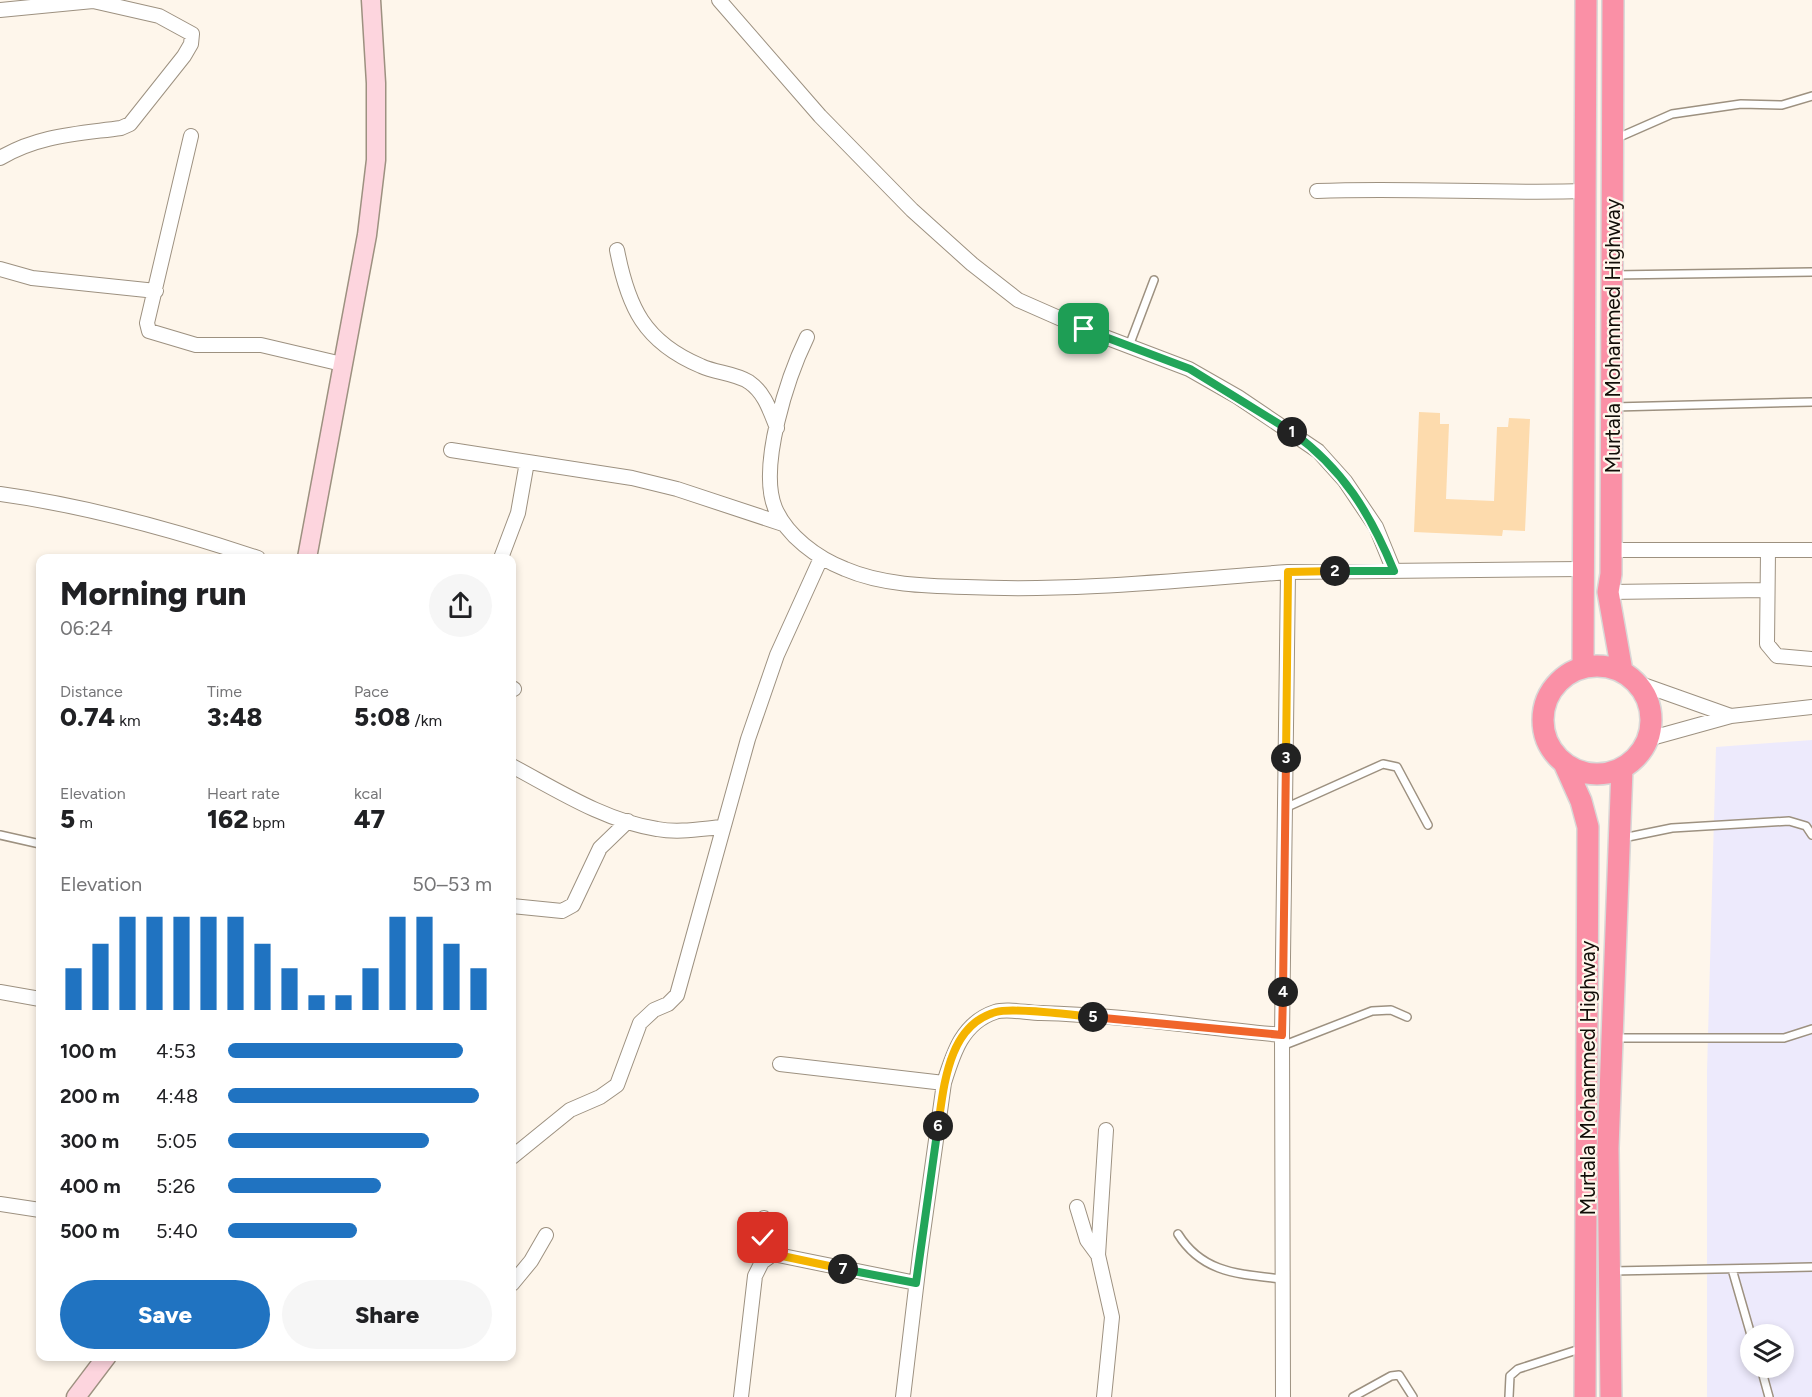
<!DOCTYPE html>
<meta charset="utf-8">
<style>
:root{--surface:#fff;--page:#f6f6f6;--text:#202124;--muted:#757577;--accent:#2073c1}
body{margin:0;font-family:Figtree,sans-serif;background:var(--page);color:var(--text);height:100vh;display:flex;flex-direction:column;font-size:22px;white-space:nowrap}
*{box-sizing:border-box;margin:0}
p{font-size:20px;color:var(--muted)}
.icon{flex:none;width:33px;height:33px;fill:none;stroke:currentColor;stroke-width:2;stroke-linecap:round;stroke-linejoin:round}
.map{position:relative;flex:1;overflow:hidden}
.drawer{position:absolute;left:36px;top:554px;width:480px;height:807px;display:flex;flex-direction:column;background:var(--surface);border-radius:12px;box-shadow:0 3px 9px #0003}
.drawer>*{flex:none}
.fabs{position:absolute;left:1740px;top:1324px;display:grid;gap:12px}
.fabs a{display:grid;place-items:center;width:54px;height:54px;border-radius:50%;background:var(--surface);box-shadow:0 3px 9px #0003;font-size:30px}
.pin{position:absolute;display:grid;place-items:center;width:51px;height:51px;color:#fff;margin:-26px;border-radius:12px;box-shadow:0 3px 9px #0006}
.km{position:absolute;width:30px;height:30px;margin:-15px;border-radius:50%;background:#222;color:#fff;font-size:16px;line-height:30px;text-align:center}
.round{display:grid;place-items:center;flex:none;width:63px;height:63px;border-radius:32px;background:var(--page)}
.headline{display:flex;align-items:center;justify-content:space-between;height:102px;padding:0 24px}
h1{font-size:33px;font-weight:800;line-height:45px}
.stats{display:grid;grid-template-columns:repeat(3,1fr);gap:9px;height:102px;padding:6px 24px}
.stats div{display:grid;align-content:center}
.stats b{font-size:26px;font-weight:800}
.stats small{font-size:16px;font-weight:400}
.stats p{font-size:16px}
.chart{height:168px;padding:12px 24px}
.chart p{display:flex;justify-content:space-between}
.chart svg{width:100%;height:108px;margin-top:6px;stroke:var(--accent);stroke-width:6}
.button{display:flex;gap:12px;margin-top:auto;padding:12px 24px}
.button a{flex:1;height:69px;border-radius:36px;background:var(--accent);color:#fff;font-size:24px;font-weight:800;line-height:69px;text-align:center}
.button a+a{background:var(--page);color:var(--text)}
ul{padding:0 24px;list-style:none;font-size:20px}
li{display:grid;grid-template-columns:96px 72px 1fr;align-items:center;height:45px}
li i{height:15px;border-radius:8px;background:var(--accent)}
.map>svg:first-child{display:block}
.industrial{fill:#edeafc;fill-rule:evenodd}
.building{fill:#fddbad}
.lines{fill:none;stroke-linecap:round;stroke-linejoin:round}
.service-casing{stroke:#9d9180;stroke-width:10}
.minor-casing{stroke:#9d9180;stroke-width:16}
.secondary-casing{stroke:#9d9180;stroke-width:21}
.trunk-casing{stroke:#d9d8d7;stroke-width:24}
.service{stroke:#fff;stroke-width:7}
.minor{stroke:#fff;stroke-width:14}
.secondary{stroke:#fdd5de;stroke-width:18}
.trunk{stroke:#fa90a6;stroke-width:21}
.split-1-casing{stroke:#fff;stroke-width:12}
.split-2-casing{stroke:#fff;stroke-width:12}
.split-3-casing{stroke:#fff;stroke-width:12}
.split-4-casing{stroke:#fff;stroke-width:12}
.split-5-casing{stroke:#fff;stroke-width:12}
.split-6-casing{stroke:#fff;stroke-width:12}
.split-7-casing{stroke:#fff;stroke-width:12}
.split-8-casing{stroke:#fff;stroke-width:12}
.split-1{stroke:#22a559;stroke-width:8}
.split-2{stroke:#22a559;stroke-width:8}
.split-3{stroke:#f5b400;stroke-width:8}
.split-4{stroke:#f0652b;stroke-width:8}
.split-5{stroke:#f0652b;stroke-width:8}
.split-6{stroke:#f5b400;stroke-width:8}
.split-7{stroke:#22a559;stroke-width:8}
.split-8{stroke:#f5b400;stroke-width:8}
.labels{text-anchor:middle;dominant-baseline:central;stroke-width:4.5;stroke-linejoin:round;paint-order:stroke}
.street-label{font-size:21px;fill:#110d07;stroke:#fef6eb}
</style>
<div class="map">
<svg width="1812" height="1397" viewBox="0 0 1812 1397">
<rect width="100%" height="100%" fill="#fef6eb"/>
<path class="industrial" d="M1812,740V1397H1707V1071L1716,747ZM1750,1335H1784V1368H1750Z"/>
<path class="building" d="M1419,412L1440,413V424H1449L1446,499L1494,501L1497,427H1508L1509,418L1530,419L1525,531L1503,530L1502,536L1414,532Z"/>
<g class="lines">
<g class="service-casing">
<path id="service" d="M1615,139L1672,114L1741,104L1782,105L1812,96
M1614,275L1812,272
M1129,346L1154,280
M1614,407L1812,402
M1285,808L1383,764L1397,767L1428,825
M0,835L40,844
M1623,838L1672,828L1789,821L1806,826L1812,835
M1615,1038H1784L1812,1029
M1282,1046L1372,1011L1391,1010L1407,1017
M1178,1234C1203,1274 1240,1274 1283,1279
M1732,1269L1751,1335
M1612,1271L1812,1267
M1761,1368L1769,1397
M1353,1397L1391,1376L1399,1375L1413,1397
M1509,1397L1510,1376L1518,1369L1583,1348"/>
</g>
<g class="minor-casing">
<path id="minor" d="M719,0L820,116L912,210L972,264L1018,300L1084,329L1189,369L1238,397L1318,451L1345,481L1376,527L1394,571
M0,10L93,1L159,16L192,34L191,44L184,56L130,124L121,128C77,134 39,135 0,158
M191,136L147,323L149,331L196,345H261L342,364
M1317,191C1406,187 1495,194 1585,191
M617,250C628,307 644,342 701,366C716,373 735,373 749,382C765,393 770,411 777,428
M0,269L32,278L156,291
M807,337C788,376 758,466 775,508C787,536 817,558 845,569C882,585 926,586 966,587C1073,592 1181,580 1288,572
M451,450L632,478L677,489L783,524
M0,494C88,506 174,530 258,558
M1611,550H1812
M1768,551L1767,644L1777,656L1812,659
M501,558L518,513L527,462
M1608,592L1767,590
M1638,683L1731,716
M512,688L514,689
M1648,739L1731,716L1812,707
M512,766C557,790 605,821 657,829C678,833 700,829 722,827
M512,906L562,911L573,905L600,848L628,821
M0,992L40,999
M780,1064L944,1083
M512,1157L570,1110L600,1097L617,1085L640,1023L654,1010L668,1004L677,995L748,739L777,655L821,558
M0,1204L40,1210
M1077,1207L1087,1240L1098,1255L1112,1317L1104,1397
M764,1218L763,1238L773,1254L916,1283
M1098,1255L1106,1130
M512,1284L531,1261L546,1235
M741,1397L755,1276L762,1262L773,1254
M903,1397L920,1254L944,1083C953,1054 962,1023 995,1012C1007,1008 1027,1013 1041,1013C1121,1015 1202,1028 1282,1035
M1283,1397L1282,1035L1288,572L1583,569"/>
</g>
<g class="secondary-casing">
<path id="secondary" d="M307,558L367,235L376,160V83L371,0
M76,1397L107,1356"/>
</g>
<g class="trunk-casing">
<path id="trunk" d="M1613,0L1611,574L1608,592L1622,671
M1543 720a54 54 0 1 1 108 0a54 54 0 1 1-108 0Z
M1583,667L1586,0
M1564,763L1581,801L1588,827L1585,1397
M1611,1397L1608,1148L1622,768"/>
</g>
<use href="#service" class="service"/>
<use href="#minor" class="minor"/>
<use href="#secondary" class="secondary"/>
<use href="#trunk" class="trunk"/>
</g>
<g class="lines">
<g class="split-1-casing">
<path id="split-1" d="M1084,329L1190,369L1292,432"/>
</g>
<g class="split-2-casing">
<path id="split-2" d="M1292,432C1343,469 1370,513 1394,571H1335"/>
</g>
<g class="split-3-casing">
<path id="split-3" d="M1286,758L1288,572L1335,571"/>
</g>
<g class="split-4-casing">
<path id="split-4" d="M1283,992L1286,758"/>
</g>
<g class="split-5-casing">
<path id="split-5" d="M1093,1017L1282,1035L1283,992"/>
</g>
<g class="split-6-casing">
<path id="split-6" d="M938,1126C944,1086 948,1025 996,1012C1013,1007 1073,1015 1093,1017"/>
</g>
<g class="split-7-casing">
<path id="split-7" d="M843,1269L916,1283L938,1126"/>
</g>
<g class="split-8-casing">
<path id="split-8" d="M763,1238L773,1254L843,1269"/>
</g>
<use href="#split-1" class="split-1"/>
<use href="#split-2" class="split-2"/>
<use href="#split-3" class="split-3"/>
<use href="#split-4" class="split-4"/>
<use href="#split-5" class="split-5"/>
<use href="#split-6" class="split-6"/>
<use href="#split-7" class="split-7"/>
<use href="#split-8" class="split-8"/>
</g>
<g class="labels">
<g class="street-label">
<text transform="translate(1612 336) rotate(-90)">Murtala Mohammed Highway</text>
<text transform="translate(1587 1078) rotate(-90)">Murtala Mohammed Highway</text>
</g>
</g>
</svg>
<div class="fabs">
<a><svg class="icon" aria-label="layers" viewBox="0 0 24 24"><path d="M12 4l9 5-9 5-9-5zM3 14l9 5 9-5"/></svg></a>
</div>
<div class="pin" style="left:1084px;top:329px;background:#1e9e55"><svg class="icon" aria-label="arrive" viewBox="0 0 24 24"><path d="M6 21V4h12l-3 4 3 4H6"/></svg></div>
<div class="pin" style="left:763px;top:1238px;background:#d93025"><svg class="icon" aria-label="check" viewBox="0 0 24 24"><path d="M5 12l5 5 9-10"/></svg></div>
<b class="km" style="left:1292px;top:432px">1</b>
<b class="km" style="left:1335px;top:571px">2</b>
<b class="km" style="left:1286px;top:758px">3</b>
<b class="km" style="left:1283px;top:992px">4</b>
<b class="km" style="left:1093px;top:1017px">5</b>
<b class="km" style="left:938px;top:1126px">6</b>
<b class="km" style="left:843px;top:1269px">7</b>
<section class="drawer">
<div class="headline"><div><h1>Morning run</h1><p>06:24</p></div><a class="round"><svg class="icon" aria-label="share" viewBox="0 0 24 24"><path d="M12 15V3M7 8l5-5 5 5M5 13v7h14v-7"/></svg></a></div>
<div class="stats">
<div><p>Distance</p><b>0.74<small> km</small></b></div>
<div><p>Time</p><b>3:48</b></div>
<div><p>Pace</p><b>5:08<small> /km</small></b></div>
</div>
<div class="stats">
<div><p>Elevation</p><b>5<small> m</small></b></div>
<div><p>Heart rate</p><b>162<small> bpm</small></b></div>
<div><p>kcal</p><b>47</b></div>
</div>
<div class="chart"><p><span>Elevation</span>50–53 m</p>
<svg viewBox="0 0 160 44" preserveAspectRatio="none"><path d="M5 44V27M15 44V17M25 44V6M35 44V6M45 44V6M55 44V6M65 44V6M75 44V17M85 44V27M95 44V38M105 44V38M115 44V27M125 44V6M135 44V6M145 44V17M155 44V27"/></svg>
</div>
<ul>
<li><b>100 m</b>4:53<i style="width:89%"></i></li>
<li><b>200 m</b>4:48<i style="width:95%"></i></li>
<li><b>300 m</b>5:05<i style="width:76%"></i></li>
<li><b>400 m</b>5:26<i style="width:58%"></i></li>
<li><b>500 m</b>5:40<i style="width:49%"></i></li>
</ul>
<div class="button"><a>Save</a><a>Share</a></div>
</section>
</div>
